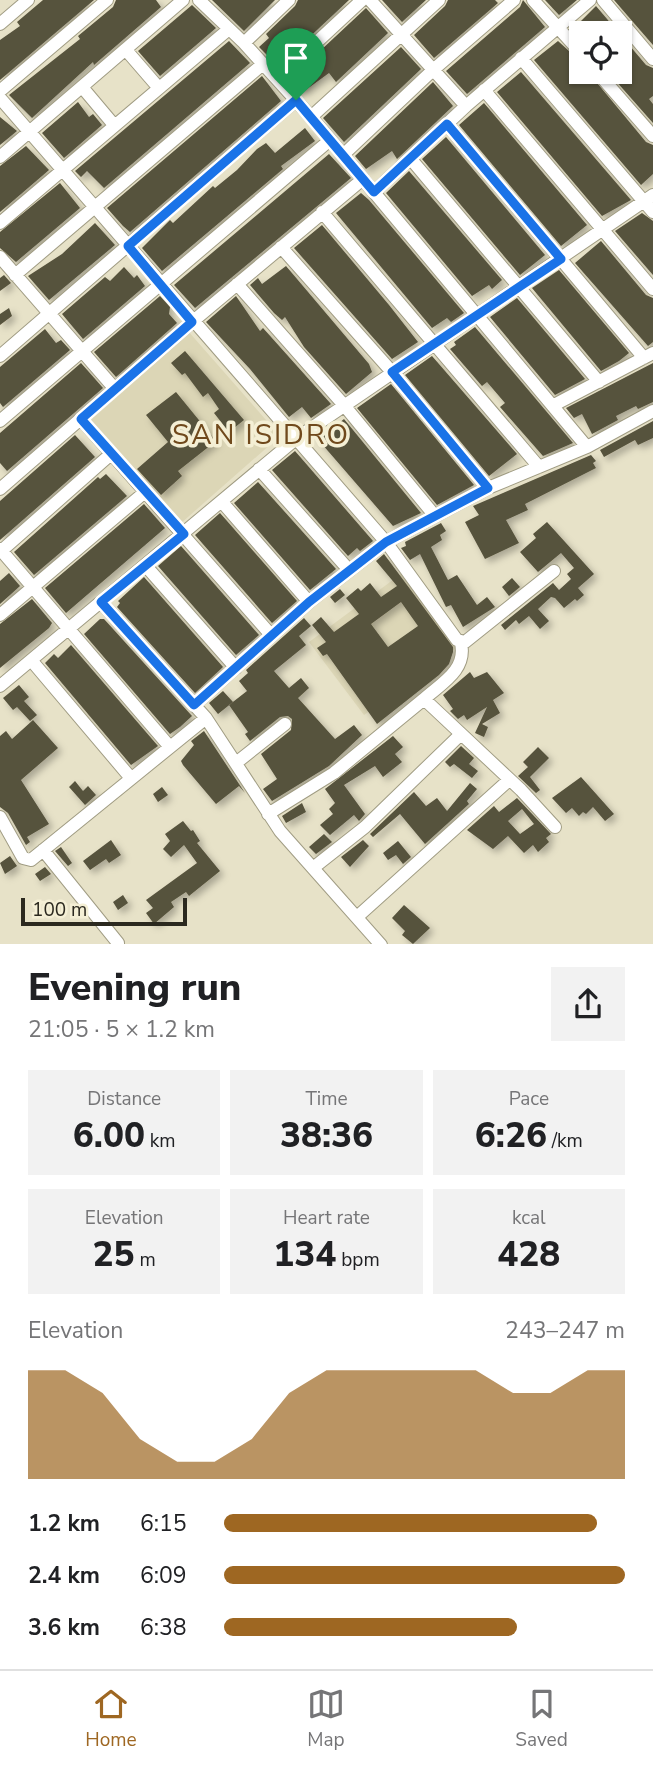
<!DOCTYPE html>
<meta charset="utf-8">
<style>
:root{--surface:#fff;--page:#f2f2f2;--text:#202124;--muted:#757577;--line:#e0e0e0;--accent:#9e6722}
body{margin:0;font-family:"Nunito Sans",sans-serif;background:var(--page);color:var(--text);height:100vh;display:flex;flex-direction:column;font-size:26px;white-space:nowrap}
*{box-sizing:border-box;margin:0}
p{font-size:23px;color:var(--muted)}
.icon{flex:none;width:38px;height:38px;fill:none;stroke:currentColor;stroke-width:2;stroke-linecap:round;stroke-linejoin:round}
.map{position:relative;height:944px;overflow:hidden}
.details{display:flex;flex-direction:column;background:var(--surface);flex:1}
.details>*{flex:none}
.buttons{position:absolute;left:569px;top:21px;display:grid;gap:14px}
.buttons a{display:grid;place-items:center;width:63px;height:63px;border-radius:0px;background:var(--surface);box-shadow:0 2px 5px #0004;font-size:35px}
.scale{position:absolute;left:21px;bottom:18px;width:166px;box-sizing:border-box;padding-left:7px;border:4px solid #2b291f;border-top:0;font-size:19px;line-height:24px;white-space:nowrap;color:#2b291f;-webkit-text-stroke:5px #f4efd5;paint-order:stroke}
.pin{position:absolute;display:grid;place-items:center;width:60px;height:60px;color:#fff;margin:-72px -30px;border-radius:50% 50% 50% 0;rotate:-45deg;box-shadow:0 0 7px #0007}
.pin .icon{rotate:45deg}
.round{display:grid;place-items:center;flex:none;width:74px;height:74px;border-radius:0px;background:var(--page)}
.head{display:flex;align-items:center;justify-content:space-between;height:119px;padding:0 28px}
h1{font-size:38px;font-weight:800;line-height:52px}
.metrics{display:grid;grid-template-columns:repeat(3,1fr);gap:10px;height:119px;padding:7px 28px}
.metrics div{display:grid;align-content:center;border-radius:0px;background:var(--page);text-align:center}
.metrics b{font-size:35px;font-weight:800}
.metrics small{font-size:19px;font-weight:400}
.metrics p{font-size:19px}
.chart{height:196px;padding:14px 28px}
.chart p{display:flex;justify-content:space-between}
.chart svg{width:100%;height:126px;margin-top:7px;fill:var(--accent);opacity:.7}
ul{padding:0 28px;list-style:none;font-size:23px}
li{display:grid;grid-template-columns:112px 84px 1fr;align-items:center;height:52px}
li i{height:18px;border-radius:9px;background:var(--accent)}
.menu{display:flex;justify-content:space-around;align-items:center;height:98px;border-top:2px solid var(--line);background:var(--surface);font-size:19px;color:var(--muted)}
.menu a{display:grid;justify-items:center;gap:4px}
.menu .selected{color:var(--accent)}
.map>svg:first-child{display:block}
.built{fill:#dcd6b6}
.building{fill:#56523c;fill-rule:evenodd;filter:url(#shadow)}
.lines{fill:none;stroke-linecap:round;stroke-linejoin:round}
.street-casing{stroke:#a09c83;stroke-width:14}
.street{stroke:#fff;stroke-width:12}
.route-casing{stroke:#fff;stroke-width:14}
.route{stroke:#1a73e8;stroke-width:9}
.labels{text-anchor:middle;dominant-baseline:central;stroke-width:7;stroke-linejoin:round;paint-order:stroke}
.quarter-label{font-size:28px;letter-spacing:2px;fill:#70491c;stroke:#f4efd5}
</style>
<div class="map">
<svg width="653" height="945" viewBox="0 0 653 945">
<defs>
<filter id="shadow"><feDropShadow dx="4" dy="4" stdDeviation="3.5" flood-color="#0004"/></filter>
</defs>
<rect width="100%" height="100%" fill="#e7e2c8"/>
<path class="built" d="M188,331L280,436L180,524L88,419Z
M405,571L460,645L364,715L309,642Z"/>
<path class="building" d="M43,0H94L0,80V40L20,26L17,22Z
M116,0H156L161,7L94,65L93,62L32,118L9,95L80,39L78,36L113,7Z
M212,0H275L244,31Z
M298,0H349L284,61L273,51L268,56L259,47L269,38L266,34L295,6Z
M382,0H426L402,22Z
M448,0H495L498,3L434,58L414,35L445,6Z
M523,0L545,27L467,94L446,71L520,7Z
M545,0H577L559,15Z
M614,0H653V45Z
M192,5L216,28L160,76L138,51Z
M596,6L646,65L653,68V96L649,99L653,104V123L608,72H620V33H578L574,28Z
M366,8L388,33L336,82L329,73L303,92L290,79Z
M229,41L250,63L104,188L87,171L81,177L75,171Z
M558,41L581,62V72H588L646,142L653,145V174L641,185L534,60Z
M401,47L421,69L344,142L323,118Z
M521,72L631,200L602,216L497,92Z
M262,76L281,101L130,232L123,226L107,208Z
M433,82L453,106L397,159L392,151L366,169L355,156Z
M78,102L89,117L93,114L102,125L64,158L42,133Z
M484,103L587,225L561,246L459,125Z
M0,117L17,131L0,145Z
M305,128L315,141L281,166L283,169L162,271L142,248L170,220L173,223L213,186L215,188L237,170L257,149L266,143L275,153Z
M446,137L545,255L520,275L422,159Z
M26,146L49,170L0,212V166Z
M329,154L351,178L195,308L174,285Z
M409,171L502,280L492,289L489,285L472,296L386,193Z
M60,183L80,208L16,262L0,248V232Z
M361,193L369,200L464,313L451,322L447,318L432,328L336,213Z
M642,213L653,221V275L615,231Z
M95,223L115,245L49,300L28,276L62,254Z
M322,225L389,305L418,342L392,359L294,248Z
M601,241L646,295L653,298V342L648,346L575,263Z
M286,266L369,364L372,372L346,394L304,347L285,317L282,320L274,313L250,285L258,278L262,284Z
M124,267L134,278L137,275L145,286L83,339L62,314L105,277L110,281Z
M559,270L629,353L619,361L601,371L532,288Z
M4,275L11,283L0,291V278Z
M160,296L170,307L169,314L177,323L116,377L94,352Z
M236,296L260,331L263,328L331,404L311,418L302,407L289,417L250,369L206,322Z
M517,298L585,379L555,395L490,317Z
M9,308L12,316L0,325V314Z
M475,327L573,443L543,456L500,407L505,403L487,382L482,386L450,349L456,345L454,342Z
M45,329L56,343L61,340L70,350L3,407L0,403V367Z
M185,351L244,420L229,432L214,413L219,409L208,393L203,397L185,373L182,375L171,363Z
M432,356L517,454L489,476L405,375Z
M81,363L103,388L7,471L0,463V433Z
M653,363V402L638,409L636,406L616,416L618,420L592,434L582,414L574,418L566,408Z
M391,384L474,485L437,505L357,408Z
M176,392L216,441L178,471L182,476L161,495L137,469L168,442L146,415Z
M344,419L421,513L393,526L315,436L331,425L333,428Z
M653,421V438L638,445L635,440L604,457L600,450Z
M75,435L95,457L0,540V501Z
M295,451L373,541L360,551L357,548L348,556L272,470Z
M591,455L596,461L593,463L596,468L525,504L528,510L506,520L519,543L485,559L465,522L479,515L473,506Z
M106,474L127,496L34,575L14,552L98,477L100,479Z
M258,482L336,569L310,590L234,503Z
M144,504L165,528L66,613L45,588Z
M220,513L297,601L272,623L195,535Z
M547,522L594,574L578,588L584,595L577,601L575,599L564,608L555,598L551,597L538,609L549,621L540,629L529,616L519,624L516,620L505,630L501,625L553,583L559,590L571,579L567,574L574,568L561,553L538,572L520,552L536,538L533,534Z
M441,523L446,531L440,535L442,540L431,547L448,580L457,575L477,605L487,597L495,607L463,627L451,605L446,607L420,554L410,560L401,548L406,546L405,542Z
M181,546L259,635L236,655L158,566Z
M384,554L453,647V652L449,664L439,675L377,724L327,654L323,656L317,648L326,642L312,625L321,617L334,632L359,614L346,598L358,588L361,591L370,583L381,597L397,586L376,561ZM401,602L418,626L388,647L371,624Z
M9,573L20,586L0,604V581Z
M144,577L223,667L195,693L117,607L120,603L118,601Z
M512,578L520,587L509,596L502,587Z
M340,589L345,595L335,603L330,597Z
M32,599L52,623L49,628L0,668V624Z
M304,618L311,626L299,636L306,645L274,671L289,688L301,678L309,688L298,698L335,739L354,725L362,735L329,766L272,801L263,789L277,779L261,754L291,730L292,719L288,716L280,717L250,741L245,734L248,732L229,705L247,691L239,681L248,673L246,670Z
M100,619H104L192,716L180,727L170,734L84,634Z
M71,645L158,746L131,765L45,663L54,654L58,658Z
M470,672L474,678L487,672L504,693L493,700L500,713L482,724L488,727L484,737L475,733L487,707L467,720L464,715L458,719L450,711L453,709L443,695Z
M19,685L29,697L24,701L37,715L30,721L17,707L13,710L3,698Z
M223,691L233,702L218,714L209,703Z
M33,720L58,748L21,780L49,824L27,837L30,842L26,845L8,813L0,807V736L6,731L12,739Z
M204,731L245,793L239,786L216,804L183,765L181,761L194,745L191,741Z
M393,736L403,747L395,754L402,762L383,777L375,766L344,785L365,814L359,821L354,815L330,835L320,825L333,814L329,809L335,803L325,789Z
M461,746L474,758L469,764L478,771L472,778L454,764L450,767L445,762Z
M538,747L549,758L530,777L540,790L536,793L518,776L528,767L523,762Z
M581,777L614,814L605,821L593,807L586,814L583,812L579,816L572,808L566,813L552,798Z
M75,781L83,791L88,786L96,795L85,805L69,787Z
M470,783L477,789L467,801L469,804L425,844L400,814L373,837L370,834L414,792L426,806L437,798L447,811Z
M162,787L168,795L158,802L153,794Z
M517,798L551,834L546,838L549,842L538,852L533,845L524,853L508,836L493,849L467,830L494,806L499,812ZM522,809L534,824L520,834L508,821Z
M302,803L306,812L286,823L282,816Z
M183,821L191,831L193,830L200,841L197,843L220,871L189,896L186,892L171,902L174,907L154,924L146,913L153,908L146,900L197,863L184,845L171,857L163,849L170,841L165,834Z
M324,834L332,842L316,854L309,847Z
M111,840L121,855L109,863L106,859L90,870L83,861Z
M363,840L369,846L350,867L341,857Z
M398,841L411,857L403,864L396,855L388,860L383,853Z
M61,847L72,863L68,866L55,851Z
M10,856L17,866L5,874L0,863Z
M45,867L51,874L40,881L35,874Z
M123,895L128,903L118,910L113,902Z
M404,905L430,928L413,944L402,935L405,931L392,918Z"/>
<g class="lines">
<g class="street-casing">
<path id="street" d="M199,0L244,43L311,117L587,447
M370,0L466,106
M533,0L581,53
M603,0L653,59
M0,24L28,0
M244,43L289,0
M126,50L158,87
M521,58L653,212
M597,72L653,136
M277,79L362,0
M82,87L114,125
M484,90L653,289
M0,91L107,0
M0,98L386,542L457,640L465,642L554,571
M311,117L439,0
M447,124L644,358
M343,155L433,70L514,0
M0,157L183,0
M410,158L599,382
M374,192L466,106L590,0
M322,212L539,467
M0,223L229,29
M281,247L392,372L488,488
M0,257L115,389
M15,275L263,64
M237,284L343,404L435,516
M0,356L296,100
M554,405L653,353
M81,419L271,635
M0,421L330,140
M259,469L349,570
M0,489L192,322L363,179
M222,502L309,602
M0,549L170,747
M0,552L111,454
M145,565L236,668
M101,602L206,718L280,831L381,945
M0,615L145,492
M31,660L130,777
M0,686L297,438L653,195
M424,699C442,683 467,670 461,643
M194,705L309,602L386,542L488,488L587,447L653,411
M236,763L285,724
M268,814L334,773L424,699L521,790L555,827
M0,817L23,858L31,860L206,718
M43,850L118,943
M313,868L365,827L460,735
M357,917L509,780"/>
</g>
<use href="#street" class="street"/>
</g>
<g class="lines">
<g class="route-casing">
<path id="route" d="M296,100L374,192L447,124L561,259L392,372L488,488L386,542L309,602L194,705L101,602L184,534L81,419L192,322L128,246Z"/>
</g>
<use href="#route" class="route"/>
</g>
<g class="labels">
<g class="quarter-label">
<text x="261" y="435">SAN ISIDRO</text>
</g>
</g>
</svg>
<div class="buttons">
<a><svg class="icon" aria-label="locate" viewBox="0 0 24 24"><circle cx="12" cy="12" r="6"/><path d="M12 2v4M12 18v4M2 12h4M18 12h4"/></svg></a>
</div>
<div class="scale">100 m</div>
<div class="pin" style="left:296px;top:100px;background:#1e9e55"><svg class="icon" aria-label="arrive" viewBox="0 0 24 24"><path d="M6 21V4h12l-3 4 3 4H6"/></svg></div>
</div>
<section class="details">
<div class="head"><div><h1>Evening run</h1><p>21:05 · 5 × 1.2 km</p></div><a class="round"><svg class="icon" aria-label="share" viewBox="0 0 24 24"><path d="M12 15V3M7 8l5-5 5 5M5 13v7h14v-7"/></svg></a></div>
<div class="metrics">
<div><p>Distance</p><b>6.00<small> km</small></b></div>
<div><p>Time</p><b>38:36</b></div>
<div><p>Pace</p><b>6:26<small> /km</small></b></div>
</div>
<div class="metrics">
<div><p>Elevation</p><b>25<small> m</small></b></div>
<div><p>Heart rate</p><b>134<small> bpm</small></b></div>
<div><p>kcal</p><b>428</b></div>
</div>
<div class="chart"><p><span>Elevation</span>243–247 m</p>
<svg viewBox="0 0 160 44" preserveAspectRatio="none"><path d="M0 44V6L10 6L20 14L30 30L40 38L50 38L60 30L70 14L80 6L90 6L100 6L110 6L120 6L130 14L140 14L150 6L160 6V44z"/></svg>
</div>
<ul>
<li><b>1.2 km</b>6:15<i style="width:93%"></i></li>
<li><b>2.4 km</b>6:09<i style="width:100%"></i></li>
<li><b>3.6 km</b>6:38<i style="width:73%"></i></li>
</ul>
</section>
<nav class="menu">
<a class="selected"><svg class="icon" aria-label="home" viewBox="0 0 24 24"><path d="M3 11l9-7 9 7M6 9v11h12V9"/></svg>Home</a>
<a><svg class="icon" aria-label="map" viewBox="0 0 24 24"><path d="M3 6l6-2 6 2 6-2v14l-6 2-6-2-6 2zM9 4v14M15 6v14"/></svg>Map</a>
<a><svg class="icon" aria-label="saved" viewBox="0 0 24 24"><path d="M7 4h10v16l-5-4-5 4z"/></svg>Saved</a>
</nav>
